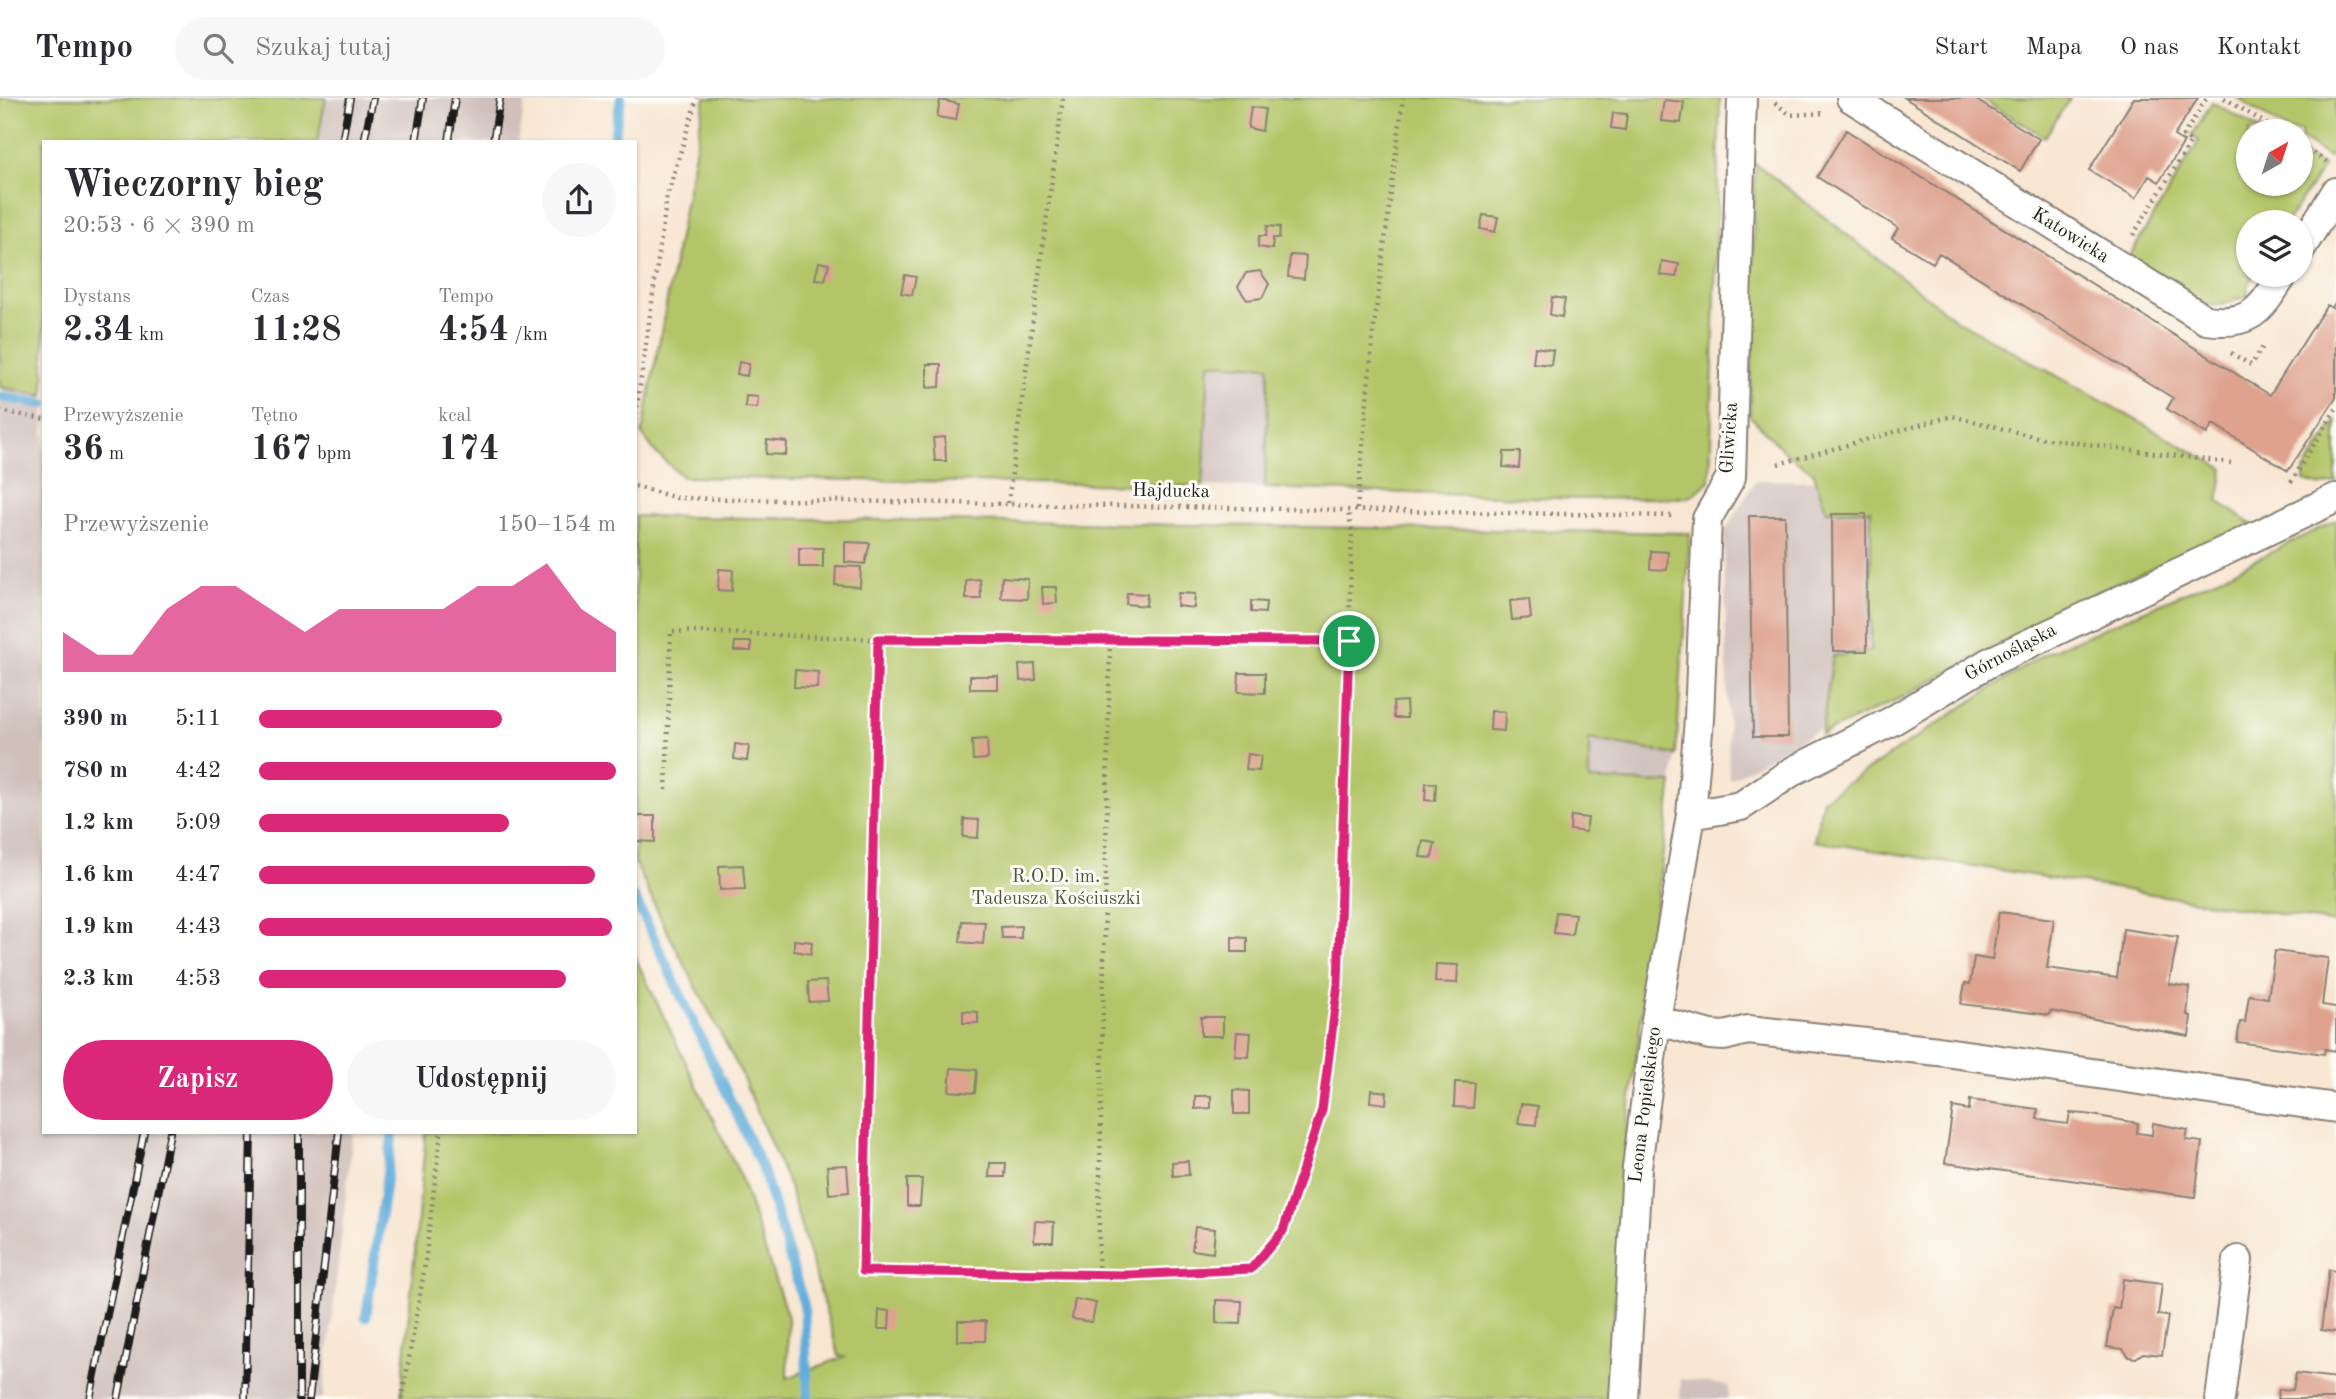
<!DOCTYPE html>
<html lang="pl">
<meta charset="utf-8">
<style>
:root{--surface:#fff;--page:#f7f7f7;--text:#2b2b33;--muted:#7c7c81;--line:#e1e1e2;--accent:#db2777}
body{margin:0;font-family:"Old Standard TT",serif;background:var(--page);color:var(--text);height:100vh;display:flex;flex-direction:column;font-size:26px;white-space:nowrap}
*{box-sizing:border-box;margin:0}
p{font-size:23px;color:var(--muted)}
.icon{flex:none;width:38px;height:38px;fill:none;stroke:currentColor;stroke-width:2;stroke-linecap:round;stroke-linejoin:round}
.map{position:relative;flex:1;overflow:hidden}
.drawer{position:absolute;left:42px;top:42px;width:595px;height:994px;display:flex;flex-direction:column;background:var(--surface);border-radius:0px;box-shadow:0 2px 5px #0004}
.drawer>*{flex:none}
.needle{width:46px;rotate:39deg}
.buttons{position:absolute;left:2236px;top:21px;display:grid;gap:14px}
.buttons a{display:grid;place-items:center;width:77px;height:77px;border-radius:50%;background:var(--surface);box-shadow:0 2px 5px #0004;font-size:35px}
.pin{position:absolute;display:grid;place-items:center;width:60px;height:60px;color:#fff;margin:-30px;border:4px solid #fff;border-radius:50%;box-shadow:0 2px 7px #0007}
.round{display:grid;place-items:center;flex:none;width:74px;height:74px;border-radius:37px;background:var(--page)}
.headline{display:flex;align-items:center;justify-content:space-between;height:119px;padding:0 21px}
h1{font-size:38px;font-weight:800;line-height:52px}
.stats{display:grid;grid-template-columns:repeat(3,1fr);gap:10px;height:119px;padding:7px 21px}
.stats div{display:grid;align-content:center}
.stats b{font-size:35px;font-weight:800}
.stats small{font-size:19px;font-weight:400}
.stats p{font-size:19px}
.chart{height:196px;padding:14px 21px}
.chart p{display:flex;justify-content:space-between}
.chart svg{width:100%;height:126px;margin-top:7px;fill:var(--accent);opacity:.7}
.button{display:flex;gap:14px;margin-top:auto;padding:14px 21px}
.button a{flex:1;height:80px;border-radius:42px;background:var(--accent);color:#fff;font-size:28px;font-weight:800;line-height:80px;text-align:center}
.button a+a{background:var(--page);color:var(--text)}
ul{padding:0 21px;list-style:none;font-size:23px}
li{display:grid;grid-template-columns:112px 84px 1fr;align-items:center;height:52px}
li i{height:18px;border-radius:9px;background:var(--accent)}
header{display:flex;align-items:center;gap:42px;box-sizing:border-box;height:98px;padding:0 35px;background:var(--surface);border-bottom:2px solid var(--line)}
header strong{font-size:33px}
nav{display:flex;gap:38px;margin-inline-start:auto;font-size:24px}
.search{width:490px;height:63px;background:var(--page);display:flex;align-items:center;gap:18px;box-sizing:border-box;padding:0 24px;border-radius:38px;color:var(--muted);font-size:26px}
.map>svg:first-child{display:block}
.industrial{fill:#cfc0bb}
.green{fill:#b3c568;stroke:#687042;stroke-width:2}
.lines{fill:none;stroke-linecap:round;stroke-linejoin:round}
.stream{stroke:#62adda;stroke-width:10}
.building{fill:#dea28e}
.street-casing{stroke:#8a8177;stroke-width:32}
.path{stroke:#8a8177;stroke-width:4.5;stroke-dasharray:2 5;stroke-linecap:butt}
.street{stroke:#fff;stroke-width:28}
.rail-casing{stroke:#1c1c1c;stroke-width:8}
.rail{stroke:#fdfcf7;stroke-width:5;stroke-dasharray:16;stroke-linecap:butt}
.route-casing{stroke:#fff;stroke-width:14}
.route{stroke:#db2777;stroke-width:9}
.labels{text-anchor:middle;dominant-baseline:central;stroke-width:6;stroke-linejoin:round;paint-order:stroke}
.street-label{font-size:19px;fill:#1c1c1c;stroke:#fdfcf7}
.park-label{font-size:19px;fill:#515737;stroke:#fdfcf7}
</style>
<header>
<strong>Tempo</strong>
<div class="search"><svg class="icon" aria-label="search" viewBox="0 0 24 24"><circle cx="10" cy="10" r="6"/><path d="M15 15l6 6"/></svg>Szukaj tutaj</div>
<nav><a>Start</a><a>Mapa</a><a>O nas</a><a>Kontakt</a></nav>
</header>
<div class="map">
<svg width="2336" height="1301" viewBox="0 0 2336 1301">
<rect width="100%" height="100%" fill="#fdfcf7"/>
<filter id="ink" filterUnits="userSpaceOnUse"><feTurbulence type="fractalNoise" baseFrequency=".0143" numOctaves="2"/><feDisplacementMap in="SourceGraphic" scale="14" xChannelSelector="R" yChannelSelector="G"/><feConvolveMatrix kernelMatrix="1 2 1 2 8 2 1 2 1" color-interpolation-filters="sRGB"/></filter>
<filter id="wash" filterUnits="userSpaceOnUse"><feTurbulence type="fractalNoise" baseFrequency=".00686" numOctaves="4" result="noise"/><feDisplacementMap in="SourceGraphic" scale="28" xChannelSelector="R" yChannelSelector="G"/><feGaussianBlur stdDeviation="1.57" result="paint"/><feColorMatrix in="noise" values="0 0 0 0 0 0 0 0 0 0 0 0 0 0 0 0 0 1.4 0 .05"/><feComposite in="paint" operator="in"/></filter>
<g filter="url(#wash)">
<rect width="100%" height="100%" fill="#f7e6d2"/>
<path class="industrial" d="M0,0H526L518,44H44V1034H353L323,1301H0Z
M1209,265L1269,268L1265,390L1203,388Z
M1756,382L1816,383L1826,413L1871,412V554L1833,558L1823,629L1729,682L1724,435Z
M1589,640L1676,657L1672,685L1589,682Z
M1681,1281L1729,1288L1728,1301H1680Z"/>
<path class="green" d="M0,0H326L317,44H44V298L0,289Z
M705,0H1720L1710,383L1690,399L1659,400L1581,401L1265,390L1269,268L1209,265L1203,388L683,379L656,355L642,336Z
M1980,0H2070L2045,39Z
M2238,0H2336V48L2329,59L2301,41V33H2289Z
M2212,4L2263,33H2249V86H2301V55L2324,68L2287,124H2249V177H2254L2247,189L2248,198L2215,208L2200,204L2129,159L2199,43L2192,38Z
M1755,65L1955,221L2224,371L2218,403L2253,427L2094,495L1902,599L1821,637L1833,558L1871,553V412L1826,413L1814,375L1786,355L1750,318Z
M2336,323V385L2321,388L2304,383V373Z
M635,418L1690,435L1676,657L1589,641V682L1672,685L1627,1031L1608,1301H401L426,1034H635V859L739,1075L788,1220L787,1280L844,1259L839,1258L790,1091L740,973L664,827L635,765Z
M2336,422V825L1814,743L1823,701L2042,557L2223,478Z"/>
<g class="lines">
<path class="stream" d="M613,44L621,0
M0,299L44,306
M635,800L763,1072L804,1207L808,1301
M366,1219L393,1034"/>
</g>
<g id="blocks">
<path class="building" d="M1905,0H1973L2039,41L2020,73Z
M2134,0H2198L2174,38L2184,44L2159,84L2149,78L2136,100L2089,72Z
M940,2L959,6L956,22L937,19Z
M1664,2L1684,4L1681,25L1661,23Z
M1251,9L1265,11L1262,33L1248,30Z
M1613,15L1627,16L1625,32L1611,30Z
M1846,32L2270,297L2327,207L2332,210L2336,203V300L2288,373L2213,326L2207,336L2167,311L2173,300L1939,155L1933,165L1892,140L1898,130L1817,79Z
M1483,117L1498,119L1495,134L1480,131Z
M1267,128L1280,129L1279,140H1273L1272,151L1258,149L1259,138H1266Z
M1290,157L1306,158L1304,181L1288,179Z
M1662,163L1679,166L1676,179L1660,177Z
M819,164L829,166L825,182L815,181Z
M1260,173L1269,186L1262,200L1247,202L1238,189L1246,175Z
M905,177L916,179L912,197L901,195Z
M1552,199L1565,201L1562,219L1550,217Z
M1535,249L1553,252L1551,267L1533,265Z
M739,264L749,266L747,278L737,276Z
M927,266H941L940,289L927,290Z
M746,298L758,299L757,310L745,309Z
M945,339L946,363H935L933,340Z
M767,342L787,344L786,357L766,356Z
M1504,354H1520L1519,370L1503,369Z
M1832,416H1866L1867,553H1833Z
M1749,418H1785L1788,639H1753Z
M845,444L870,445L865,466L845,464Z
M799,450H823V469H799Z
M1651,453L1668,454L1667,472L1650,471Z
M836,468L861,469L860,489L835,487Z
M719,471L733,472L732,493L718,492Z
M1002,479L1028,481L1027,501L1001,500Z
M980,481L981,501H966V482Z
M1042,489H1056L1057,505L1043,506Z
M1127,495L1147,496L1146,508L1126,506Z
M1178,495L1195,496L1194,510L1177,508Z
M1529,501L1531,520L1512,522L1510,503Z
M1251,503L1266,504L1265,515L1251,514Z
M735,544H751V553H734Z
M1035,566L1036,582L1020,583L1019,567Z
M795,572L818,574L817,590L794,589Z
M1239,575H1265V595L1238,594Z
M970,578H998V591H970Z
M1406,603L1407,620H1394L1393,604Z
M1491,613L1505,614L1504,633L1490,632Z
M987,641L988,661L973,662L972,642Z
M735,646L749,648L747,663L734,661Z
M1248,656L1261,658L1259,673L1246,672Z
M1426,685H1436L1435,703L1425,702Z
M635,718H655V744L635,743Z
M1571,718L1588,720L1586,734L1570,732Z
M964,721L979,722L978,740L963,739Z
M1423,743L1435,745L1432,760L1420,759Z
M743,767L745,791L720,792L719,768Z
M1556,814L1575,816L1572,837L1554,835Z
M1999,814L2054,821L2047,870L2117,880L2123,831L2178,839L2169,886L2190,889L2187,917L2191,918L2189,938L2050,913L2049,917L1961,906L1965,885L1970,886L1974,859L1992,862Z
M962,823L985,824L983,846L960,844Z
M1021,828V840H1002L1001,829Z
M1232,839L1247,840V854H1232Z
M794,842L812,844L811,856L794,853Z
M2275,853L2328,860L2322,907L2336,909V953L2325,951L2324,956L2237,944L2240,924H2245L2249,897L2268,900Z
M1436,866L1458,867L1457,885L1435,884Z
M826,883L828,903L809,904L808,884Z
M963,913L978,914V925H963Z
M1201,919H1223V938H1201Z
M1237,934L1251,935L1249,959L1235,958Z
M951,970L977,972L975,995L949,993Z
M1455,984L1475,985L1473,1010L1454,1009Z
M1234,992L1249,993V1016H1234Z
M1371,992L1387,994L1386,1006L1370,1004Z
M1195,998H1211V1010L1195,1011Z
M1970,1002L2038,1011L2037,1021L2052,1024L2068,1026L2070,1015L2086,1016L2138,1025L2137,1035L2152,1037L2153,1025L2188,1032L2186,1042L2202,1044L2195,1099L1945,1065L1953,1009L1969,1012Z
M1521,1006L1538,1008L1536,1027L1518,1025Z
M1188,1063L1189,1077L1173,1078L1172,1064Z
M990,1065H1006L1005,1079H989Z
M847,1067L849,1094L829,1096L827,1068Z
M907,1081H922L920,1108H907Z
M1035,1123L1054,1124L1053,1144H1034Z
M1195,1129L1215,1131L1213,1155L1192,1152Z
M2329,1172L2336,1173V1234L2321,1232Z
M2123,1181L2162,1186L2158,1217L2168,1218L2162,1257L2143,1255L2136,1260L2129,1259L2123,1251L2107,1249L2113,1210L2119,1211Z
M1075,1201L1096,1205L1092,1224L1072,1221Z
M1216,1202L1242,1203L1241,1226L1216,1225Z
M879,1212L890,1213L889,1231H878Z
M958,1223H986L985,1243H958Z
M2296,1275L2336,1280V1301H2277L2279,1291L2293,1292Z"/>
</g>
</g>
<g filter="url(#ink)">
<use href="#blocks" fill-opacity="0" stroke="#8a8177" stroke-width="2"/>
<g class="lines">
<g class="street-casing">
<path id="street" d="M1851,0L2206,222C2252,228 2260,212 2283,177
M2301,150L2336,94
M1691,717L1741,708L1793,673L1892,623L1988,565L2336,400
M1656,922L1710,937L1724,938L1748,932L1938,953L2336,1010
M1624,1301L1637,1069L1656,922L1691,717L1699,621L1707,421L1731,379L1742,0
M2220,1301L2238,1162"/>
</g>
<path class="path" d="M2224,0L2278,33
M1775,5L1791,17L1825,15
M2301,48L2327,64
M2133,137L2191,44L2183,38L2207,0
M2231,255L2251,267L2264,247
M0,313L44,321
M635,323L667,98L697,0
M1778,366L1952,318L2040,340L2231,365
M2291,384L2336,311
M635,388L677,400L1675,418
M1008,405L1063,0
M1357,411L1373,236L1403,0
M878,541L863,1173L1129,1177L1251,1171L1283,1133L1322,1012L1337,885L1352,435L1348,412
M666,692L671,533L878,541L1349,543
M1098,1176L1110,543
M402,1301L424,1173L441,1034"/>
<use href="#street" class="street"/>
<g class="rail-casing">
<path id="rail" d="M342,44L350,0
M364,44L373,0
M416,44L423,0
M449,44L455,0
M493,44L500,0
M90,1301L144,1034
M118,1301L170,1034
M245,1301L251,1034
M299,1301V1034
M309,1301L339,1034"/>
</g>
<use href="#rail" class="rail"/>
</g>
</g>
<g class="lines" filter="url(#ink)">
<g class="route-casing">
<path id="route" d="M878,541L1349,543L1338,886L1322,1012L1283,1133L1251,1171L1129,1177L863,1173Z"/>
</g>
<use href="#route" class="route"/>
</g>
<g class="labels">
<g class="street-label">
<text transform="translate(2070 138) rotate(32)">Katowicka</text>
<text transform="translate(1730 340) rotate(-86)">Gliwicka</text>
<text transform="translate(1171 394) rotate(1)">Hajducka</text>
<text transform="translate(2011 555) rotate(-28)">Górnośląska</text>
<text transform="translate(1646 1007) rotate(-83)">Leona Popielskiego</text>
</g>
<g class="park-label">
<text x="1056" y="779">R.O.D. im.<tspan x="1056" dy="22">Tadeusza Kościuszki</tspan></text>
</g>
</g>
</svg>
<div class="buttons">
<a><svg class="needle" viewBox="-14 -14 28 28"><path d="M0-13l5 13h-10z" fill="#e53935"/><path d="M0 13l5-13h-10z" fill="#7c7c81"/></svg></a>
<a><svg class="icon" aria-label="layers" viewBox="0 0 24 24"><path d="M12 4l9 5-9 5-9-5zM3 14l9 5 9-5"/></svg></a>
</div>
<div class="pin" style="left:1349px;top:543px;background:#1e9e55"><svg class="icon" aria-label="arrive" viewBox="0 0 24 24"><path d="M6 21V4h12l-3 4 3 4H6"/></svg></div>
<section class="drawer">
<div class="headline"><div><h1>Wieczorny bieg</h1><p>20:53 · 6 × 390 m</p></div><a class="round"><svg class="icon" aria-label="share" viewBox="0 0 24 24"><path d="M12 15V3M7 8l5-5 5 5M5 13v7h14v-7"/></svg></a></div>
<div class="stats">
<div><p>Dystans</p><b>2.34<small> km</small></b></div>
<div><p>Czas</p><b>11:28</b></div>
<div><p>Tempo</p><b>4:54<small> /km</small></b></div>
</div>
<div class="stats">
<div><p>Przewyższenie</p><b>36<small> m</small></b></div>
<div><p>Tętno</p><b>167<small> bpm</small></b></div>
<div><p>kcal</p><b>174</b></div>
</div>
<div class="chart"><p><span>Przewyższenie</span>150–154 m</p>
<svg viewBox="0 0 160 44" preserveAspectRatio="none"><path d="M0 44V30L10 38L20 38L30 22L40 14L50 14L60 22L70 30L80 22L90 22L100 22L110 22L120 14L130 14L140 6L150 22L160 30V44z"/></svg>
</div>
<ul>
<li><b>390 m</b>5:11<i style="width:68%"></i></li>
<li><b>780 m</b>4:42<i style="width:100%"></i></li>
<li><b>1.2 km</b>5:09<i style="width:70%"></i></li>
<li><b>1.6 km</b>4:47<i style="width:94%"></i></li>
<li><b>1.9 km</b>4:43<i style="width:99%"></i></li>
<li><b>2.3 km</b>4:53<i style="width:86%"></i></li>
</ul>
<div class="button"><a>Zapisz</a><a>Udostępnij</a></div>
</section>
</div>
